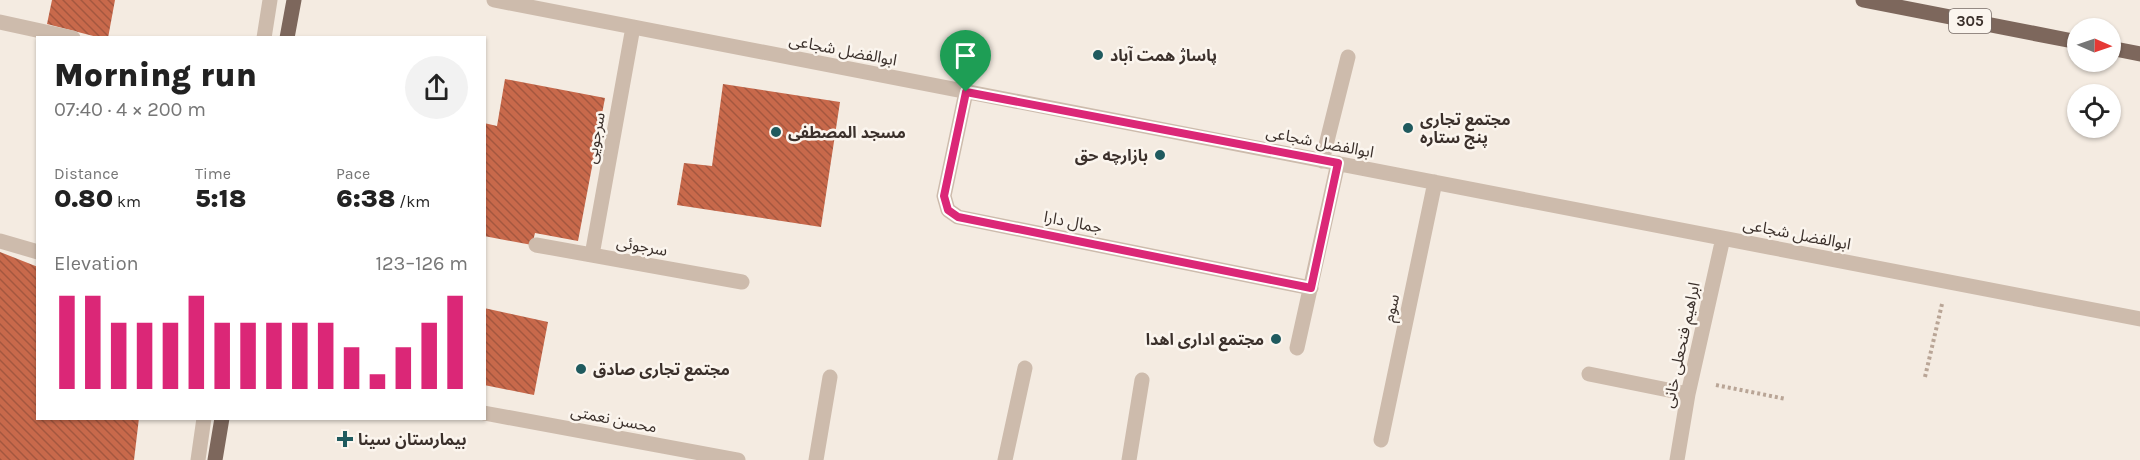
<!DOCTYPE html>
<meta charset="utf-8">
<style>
:root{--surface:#fff;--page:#f2f2f2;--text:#222;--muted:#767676;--accent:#db2777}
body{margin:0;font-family:Karla,"Noto Sans Arabic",sans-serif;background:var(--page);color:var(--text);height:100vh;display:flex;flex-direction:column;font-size:22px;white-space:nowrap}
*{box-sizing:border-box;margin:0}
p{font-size:20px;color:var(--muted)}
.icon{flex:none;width:33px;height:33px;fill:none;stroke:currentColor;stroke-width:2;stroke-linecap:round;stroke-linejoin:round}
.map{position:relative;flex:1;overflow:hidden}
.sheet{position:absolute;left:36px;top:36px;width:450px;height:384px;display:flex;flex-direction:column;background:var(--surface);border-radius:0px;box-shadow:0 2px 4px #0004}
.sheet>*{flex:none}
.needle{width:39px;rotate:92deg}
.tools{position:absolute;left:2067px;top:18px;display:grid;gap:12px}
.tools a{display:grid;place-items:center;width:54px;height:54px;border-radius:50%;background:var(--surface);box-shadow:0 2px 4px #0004;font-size:30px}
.pin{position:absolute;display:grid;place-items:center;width:51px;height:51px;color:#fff;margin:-62px -26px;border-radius:50% 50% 50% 0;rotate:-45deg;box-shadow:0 0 6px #0007}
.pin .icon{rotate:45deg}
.round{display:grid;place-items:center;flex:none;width:63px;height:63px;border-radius:32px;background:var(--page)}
.summary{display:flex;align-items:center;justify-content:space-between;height:102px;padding:0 18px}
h1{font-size:33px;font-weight:800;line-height:45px}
.figures{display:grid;grid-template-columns:repeat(3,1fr);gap:9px;height:102px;padding:6px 18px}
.figures div{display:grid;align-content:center}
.figures b{font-size:26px;font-weight:800}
.figures small{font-size:16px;font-weight:400}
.figures p{font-size:16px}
.chart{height:168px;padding:12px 18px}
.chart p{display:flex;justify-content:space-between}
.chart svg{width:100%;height:108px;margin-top:6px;stroke:var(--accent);stroke-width:6}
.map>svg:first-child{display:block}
.building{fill:url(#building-back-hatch)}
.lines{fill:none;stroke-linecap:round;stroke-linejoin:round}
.path{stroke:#b9a596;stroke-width:4;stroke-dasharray:3 3;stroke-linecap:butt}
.minor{stroke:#cdbbac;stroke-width:15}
.major{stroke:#7d675c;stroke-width:15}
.route-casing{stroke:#fff;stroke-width:12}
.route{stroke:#db2777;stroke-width:8}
.poi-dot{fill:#1f5a5e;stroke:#fbf5ee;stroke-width:2}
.labels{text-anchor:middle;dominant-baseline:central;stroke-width:5;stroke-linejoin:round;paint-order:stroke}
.shield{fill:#fbf5ee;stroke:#756b66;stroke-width:1.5}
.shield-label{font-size:15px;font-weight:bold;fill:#3b302b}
.street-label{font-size:16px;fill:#3b302b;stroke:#fbf5ee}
.poi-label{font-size:16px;font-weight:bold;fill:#3b302b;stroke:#fbf5ee;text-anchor:start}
</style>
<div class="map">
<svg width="2140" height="460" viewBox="0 0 2140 460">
<defs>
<pattern id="building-back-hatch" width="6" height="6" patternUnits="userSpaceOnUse" patternTransform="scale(1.5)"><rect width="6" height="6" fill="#c8694b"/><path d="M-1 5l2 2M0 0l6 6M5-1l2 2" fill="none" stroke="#a4573f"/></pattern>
</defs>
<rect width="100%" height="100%" fill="#f4ebe1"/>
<path class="building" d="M52,0H115L108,38H101L47,24Z
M505,79L605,98L578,241L535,233L532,245L484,236V123L497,126Z
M723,84L840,102L821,227L677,205L684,163L712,166Z
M0,252L38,267V418H139L134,460H0Z
M484,308L548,322L534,395L484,385Z"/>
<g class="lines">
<path class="path" d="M1925,377L1942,304
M1716,385L1786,399"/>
<path class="minor" d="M494,0L2140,319
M0,22L73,38
M264,38L270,0
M966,92L944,196L948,210L958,217L1311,288
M1322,161L1348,57
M0,241L38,252
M536,245L742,282
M592,255L633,27
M1297,348L1338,163
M1589,374L1688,394
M484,413L738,460
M1381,440L1435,182
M198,460L204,418
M816,460L830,377
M1005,460L1025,368
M1129,460L1142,380
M1677,460L1688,394L1723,238"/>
<path class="major" d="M1863,0L2078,42
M287,38L294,0
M2110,48L2140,54
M215,460L222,418"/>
</g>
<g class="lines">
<g class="route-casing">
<path id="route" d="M966,92L1338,163L1311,288L958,217L948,210L944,196Z"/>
</g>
<use href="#route" class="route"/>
</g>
<g class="poi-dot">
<circle cx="1098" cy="55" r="6"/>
<circle cx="1408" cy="128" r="6"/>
<circle cx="776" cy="132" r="6"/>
<circle cx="1160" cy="155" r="6"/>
<circle cx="1276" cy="339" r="6"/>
<circle cx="581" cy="369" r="6"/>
<path d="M342 430h6v6h6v6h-6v6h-6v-6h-6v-6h6z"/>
</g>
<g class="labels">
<rect class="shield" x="1949" y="9" width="42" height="24" rx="4.5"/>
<g class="shield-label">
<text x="1970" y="21">305</text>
</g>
<g class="street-label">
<text transform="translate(843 50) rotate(11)">ابوالفضل شجاعی</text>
<text transform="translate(595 138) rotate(-80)">سرجویی</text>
<text transform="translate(1320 142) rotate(11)">ابوالفضل شجاعی</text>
<text transform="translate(1073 222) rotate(11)">جمال دارا</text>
<text transform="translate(1797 234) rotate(11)">ابوالفضل شجاعی</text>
<text transform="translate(642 246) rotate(10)">سرجوئی</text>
<text transform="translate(1391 308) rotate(-78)">سوم</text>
<text transform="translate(1681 345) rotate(-78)">ابراهیم فتحعلی خانی</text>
<text transform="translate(614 419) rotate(11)">محسن نعمتی</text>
</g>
<g class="poi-label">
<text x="1110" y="55">پاساژ همت آباد</text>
<text x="1420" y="119">مجتمع تجاری<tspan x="1420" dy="18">پنج ستاره</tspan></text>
<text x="788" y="132">مسجد المصطفی</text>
<text x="1148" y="155" text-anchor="end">بازارچه حق</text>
<text x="1264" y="339" text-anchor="end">مجتمع اداری اهدا</text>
<text x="593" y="369">مجتمع تجاری صادق</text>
<text x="358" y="439">بیمارستان سینا</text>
</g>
</g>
</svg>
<div class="tools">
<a><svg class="needle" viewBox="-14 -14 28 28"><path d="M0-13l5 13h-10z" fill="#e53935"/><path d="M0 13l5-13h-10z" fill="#767676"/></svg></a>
<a><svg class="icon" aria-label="locate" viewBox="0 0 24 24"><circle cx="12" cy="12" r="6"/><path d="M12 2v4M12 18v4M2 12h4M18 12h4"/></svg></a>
</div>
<div class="pin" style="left:966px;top:92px;background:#1e9e55"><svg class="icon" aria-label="arrive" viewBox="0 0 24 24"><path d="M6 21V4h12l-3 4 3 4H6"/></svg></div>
<section class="sheet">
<div class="summary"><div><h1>Morning run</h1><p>07:40 · 4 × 200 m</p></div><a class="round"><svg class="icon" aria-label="share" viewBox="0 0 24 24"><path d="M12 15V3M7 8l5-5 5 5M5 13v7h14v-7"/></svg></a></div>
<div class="figures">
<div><p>Distance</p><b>0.80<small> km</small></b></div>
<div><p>Time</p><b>5:18</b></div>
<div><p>Pace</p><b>6:38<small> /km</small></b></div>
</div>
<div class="chart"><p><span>Elevation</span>123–126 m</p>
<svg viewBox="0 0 160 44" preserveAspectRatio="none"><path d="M5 44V6M15 44V6M25 44V17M35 44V17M45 44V17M55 44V6M65 44V17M75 44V17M85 44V17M95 44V17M105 44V17M115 44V27M125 44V38M135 44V27M145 44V17M155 44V6"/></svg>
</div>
</section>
</div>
